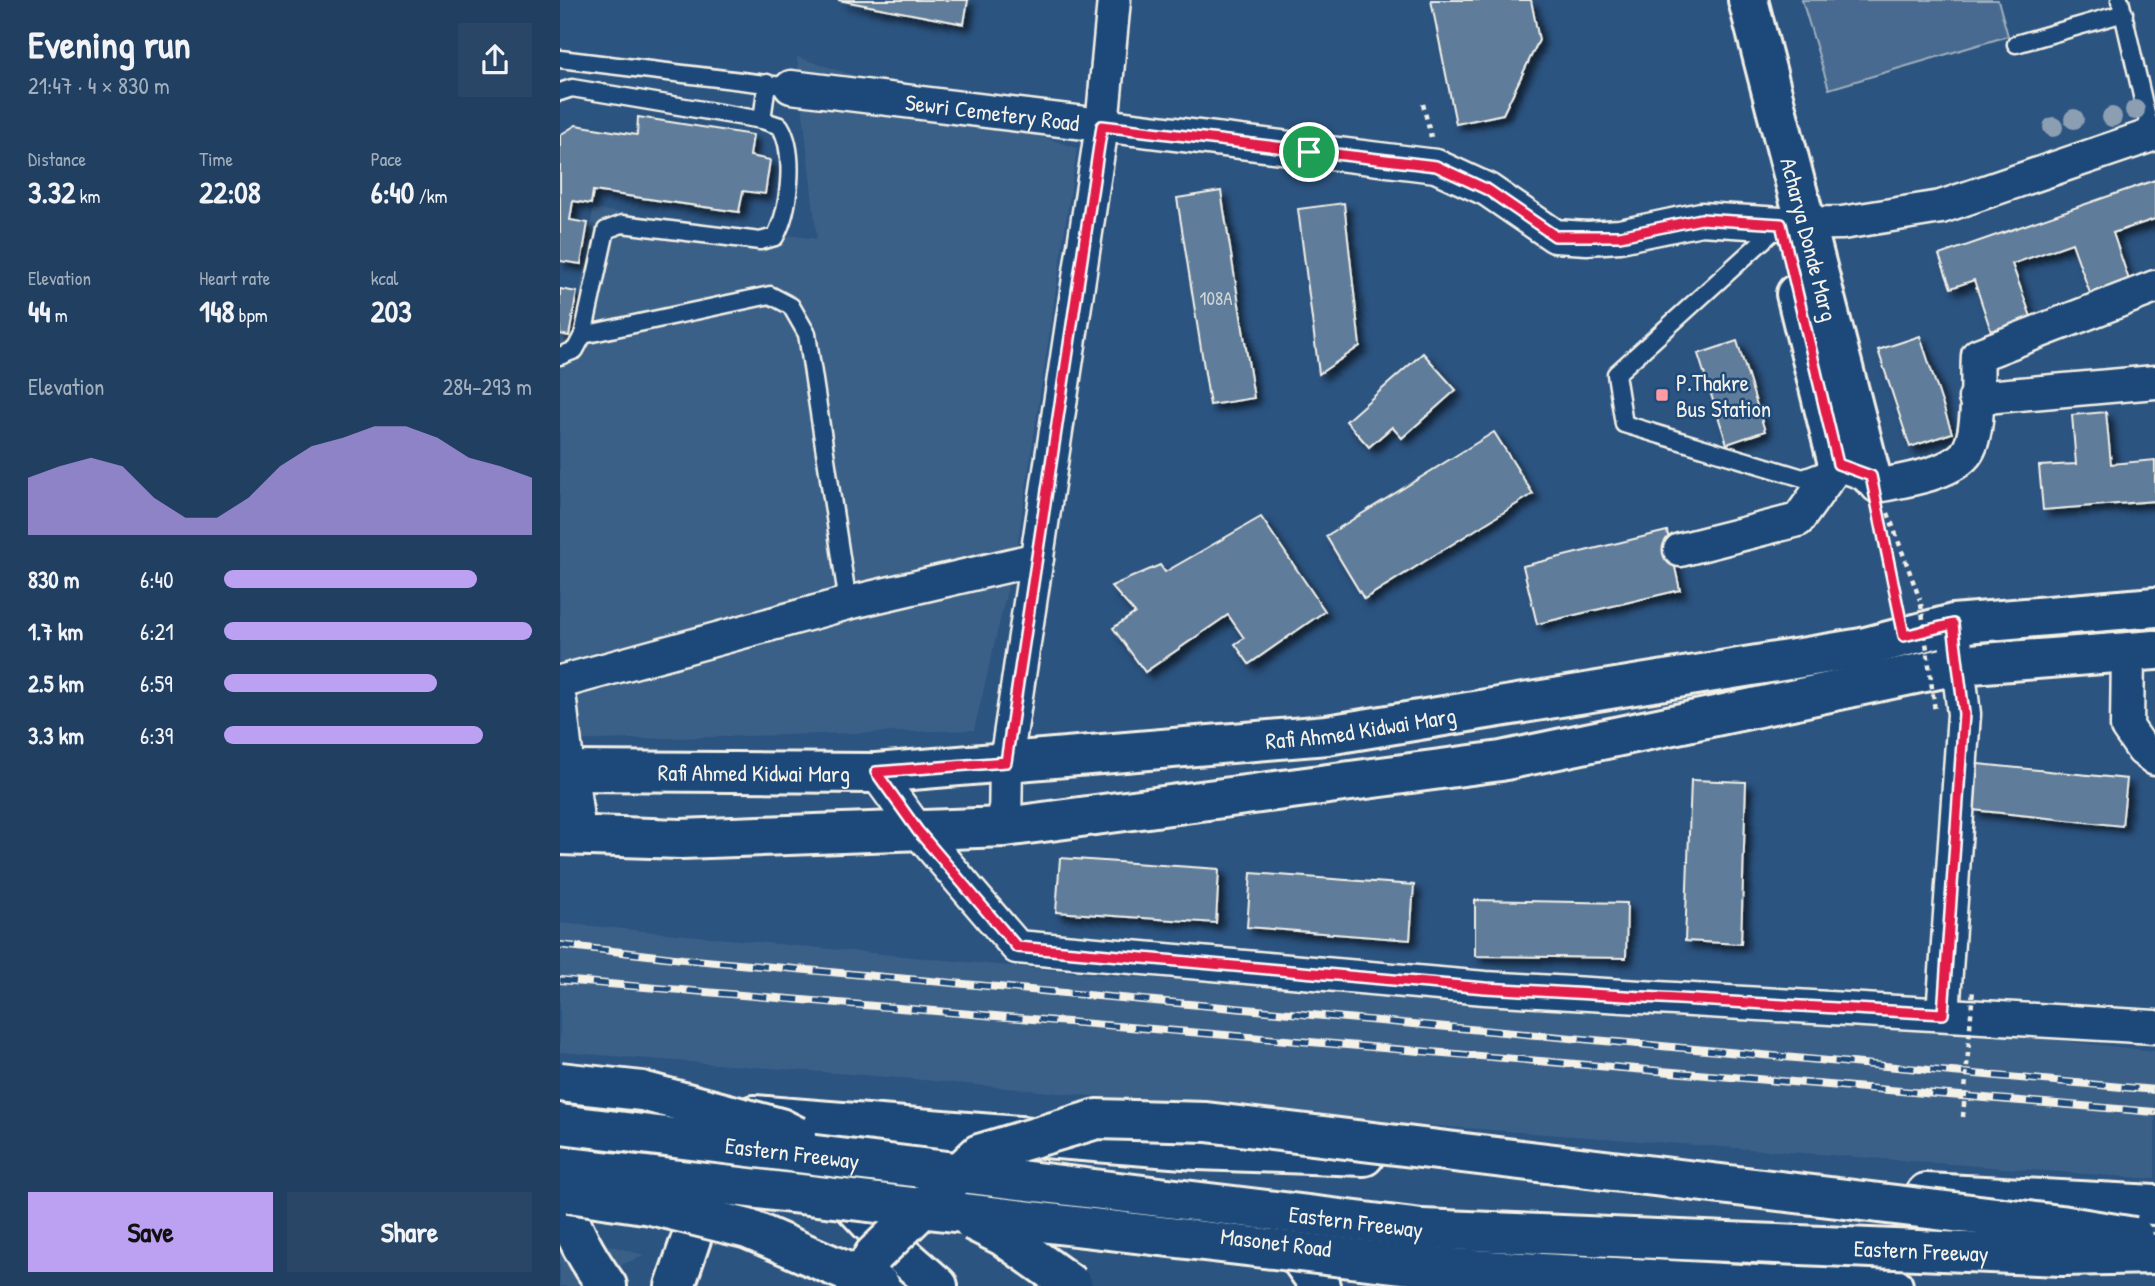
<!DOCTYPE html>
<meta charset="utf-8">
<style>
:root{--surface:#213f61;--page:#294667;--text:#f1f3f6;--muted:#a2afbd;--accent:#bca0f2}
body{margin:0;font-family:"Patrick Hand",sans-serif;background:var(--page);color:var(--text);height:100vh;display:flex;flex-direction:column;font-size:26px;white-space:nowrap}
*{box-sizing:border-box;margin:0}
p{font-size:23px;color:var(--muted)}
.icon{flex:none;width:38px;height:38px;fill:none;stroke:currentColor;stroke-width:2;stroke-linecap:round;stroke-linejoin:round}
.map{position:relative;flex:1;overflow:hidden}
.details{display:flex;flex-direction:column;background:var(--surface);width:560px}
.details>*{flex:none}
.pin{position:absolute;display:grid;place-items:center;width:60px;height:60px;color:#fff;margin:-30px;border:4px solid #fff;border-radius:50%;box-shadow:0 2px 7px #0007}
.round{display:grid;place-items:center;flex:none;width:74px;height:74px;border-radius:0px;background:var(--page)}
.head{display:flex;align-items:center;justify-content:space-between;height:119px;padding:0 28px}
h1{font-size:38px;font-weight:800;line-height:52px}
.metrics{display:grid;grid-template-columns:repeat(3,1fr);gap:10px;height:119px;padding:7px 28px}
.metrics div{display:grid;align-content:center}
.metrics b{font-size:30px;font-weight:800}
.metrics small{font-size:19px;font-weight:400}
.metrics p{font-size:19px}
.chart{height:196px;padding:14px 28px}
.chart p{display:flex;justify-content:space-between}
.chart svg{width:100%;height:126px;margin-top:7px;fill:var(--accent);opacity:.7}
.cta{display:flex;gap:14px;margin-top:auto;padding:14px 28px}
.cta a{flex:1;height:80px;border-radius:0px;background:var(--accent);color:#111;font-size:28px;font-weight:800;line-height:80px;text-align:center}
.cta a+a{background:var(--page);color:var(--text)}
ul{padding:0 28px;list-style:none;font-size:23px}
li{display:grid;grid-template-columns:112px 84px 1fr;align-items:center;height:52px}
li i{height:18px;border-radius:9px;background:var(--accent)}
main{display:flex;flex:1;min-height:0}
.map>svg:first-child{display:block}
.built{fill:#3b6088}
.green{fill:#496b90;stroke:#9eaebc;stroke-width:2}
.building{fill:#5e7b9a;stroke:#f4f1e8;stroke-width:2;filter:url(#shadow)}
.lines{fill:none;stroke-linecap:round;stroke-linejoin:round}
.lane-casing{stroke:#f4f1e8;stroke-width:21}
.street-casing{stroke:#f4f1e8;stroke-width:37}
.secondary-casing{stroke:#f4f1e8;stroke-width:44}
.primary-casing{stroke:#f4f1e8;stroke-width:44}
.highway-casing{stroke:#f4f1e8;stroke-width:44}
.path{stroke:#f4f1e8;stroke-width:4.5;stroke-dasharray:5 5;stroke-linecap:butt}
.lane{stroke:#1f4a7a;stroke-width:16}
.street{stroke:#1f4a7a;stroke-width:32}
.secondary{stroke:#1f4a7a;stroke-width:38}
.primary{stroke:#1f4a7a;stroke-width:38}
.highway{stroke:#1f4a7a;stroke-width:38}
.rail-casing{stroke:#f4f1e8;stroke-width:8}
.rail{stroke:#1f4a7a;stroke-width:5;stroke-dasharray:16;stroke-linecap:butt}
.highway-bridge-casing{stroke:#f4f1e8;stroke-width:44;stroke-linecap:butt}
.path-bridge{stroke:#f4f1e8;stroke-width:4.5;stroke-dasharray:5 5;stroke-linecap:butt}
.highway-bridge{stroke:#1f4a7a;stroke-width:38}
.tree{fill:#8c9fb2}
.route-casing{stroke:#fff;stroke-width:14}
.route{stroke:#e11d48;stroke-width:9}
.poi-dot{fill:#ff9aa2;stroke:#1f4a7a;stroke-width:2.5}
.labels{text-anchor:middle;dominant-baseline:central;stroke-width:5;stroke-linejoin:round;paint-order:stroke}
.number-label{font-size:19px;fill:#ced4d4}
.street-label{font-size:23px;fill:#f4f1e8;stroke:#1f4a7a}
.poi-label{font-size:23px;fill:#f4f1e8;stroke:#1f4a7a;text-anchor:start}
</style>
<main>
<section class="details">
<div class="head"><div><h1>Evening run</h1><p>21:47 · 4 × 830 m</p></div><a class="round"><svg class="icon" aria-label="share" viewBox="0 0 24 24"><path d="M12 15V3M7 8l5-5 5 5M5 13v7h14v-7"/></svg></a></div>
<div class="metrics">
<div><p>Distance</p><b>3.32<small> km</small></b></div>
<div><p>Time</p><b>22:08</b></div>
<div><p>Pace</p><b>6:40<small> /km</small></b></div>
</div>
<div class="metrics">
<div><p>Elevation</p><b>44<small> m</small></b></div>
<div><p>Heart rate</p><b>148<small> bpm</small></b></div>
<div><p>kcal</p><b>203</b></div>
</div>
<div class="chart"><p><span>Elevation</span>284–293 m</p>
<svg viewBox="0 0 160 44" preserveAspectRatio="none"><path d="M0 44V24L10 20L20 17L30 20L40 31L50 38L60 38L70 31L80 20L90 13L100 10L110 6L120 6L130 10L140 17L150 20L160 24V44z"/></svg>
</div>
<ul>
<li><b>830 m</b>6:40<i style="width:82%"></i></li>
<li><b>1.7 km</b>6:21<i style="width:100%"></i></li>
<li><b>2.5 km</b>6:59<i style="width:69%"></i></li>
<li><b>3.3 km</b>6:39<i style="width:84%"></i></li>
</ul>
<div class="cta"><a>Save</a><a>Share</a></div>
</section>
<div class="map">
<svg width="1595" height="1286" viewBox="0 0 1595 1286">
<defs>
<filter id="shadow"><feDropShadow dx="6" dy="6" stdDeviation="3.5" flood-color="#0009"/></filter>
</defs>
<rect width="100%" height="100%" fill="#2c5481"/>
<filter id="ink" filterUnits="userSpaceOnUse"><feTurbulence type="fractalNoise" baseFrequency=".0143" numOctaves="2"/><feDisplacementMap in="SourceGraphic" scale="14" xChannelSelector="R" yChannelSelector="G"/><feConvolveMatrix kernelMatrix="1 2 1 2 8 2 1 2 1" color-interpolation-filters="sRGB"/></filter>
<g filter="url(#ink)">
<path class="built" d="M237,57L517,148L457,548L414,730L0,741V336L15,323L33,209L257,239Z
M0,923L552,976L1360,1026L1595,1051V1179L743,1116L354,1079L0,1052Z
M0,1232L84,1255L14,1286H0Z"/>
<path class="green" d="M1242,0H1438L1448,36L1269,89Z"/>
<path class="building" d="M278,0H408L404,24Z
M871,0H971L979,40L943,114L896,124Z
M78,117L193,135L190,156L210,160L205,194L183,191L179,212L33,191L31,204L13,201L10,220L28,223L21,264L0,261V135L16,125L77,135Z
M1595,180V219L1553,233L1570,283L1531,296L1512,243L1452,264L1471,317L1431,331L1414,280L1391,288L1379,255Z
M661,191L694,398L650,405L617,198Z
M784,203L800,346L759,374L738,209Z
M0,289L17,292L9,336L0,334Z
M1360,336L1392,433L1350,447L1318,350Z
M1177,341L1205,431L1167,444L1138,354Z
M863,353L896,390L842,438L832,427L809,447L786,421Z
M1546,412L1551,464L1595,460V501L1483,510L1479,466L1516,464L1512,415Z
M934,432L973,494L804,599L766,536Z
M701,517L765,611L689,664L675,644L684,638L668,615L585,672L553,628L575,613L551,586L600,565L605,572Z
M1107,531L1120,590L977,624L963,566Z
M1418,764L1567,779L1562,826L1413,810Z
M1131,780L1186,782L1181,944L1125,941Z
M500,858L659,869L656,923L496,912Z
M691,873L854,885L850,940L687,927Z
M915,900L1067,903L1066,958L915,956Z"/>
<g class="lines">
<g class="lane-casing">
<path id="lane" d="M1560,0L1591,135
M1456,44L1564,13
M0,59L231,87
M0,92L12,88L202,120L220,126C236,152 230,210 215,237L200,241L62,224L46,230L23,335
M202,120L207,83
M1220,225L1056,374L1064,424L1243,478L1270,468
M0,356L15,350L23,335L210,295L231,306L247,334L288,603"/>
</g>
<g class="street-casing">
<g id="street">
<path id="s1" d="M231,87L876,166L928,190L995,236L1027,238L1060,236L1141,219L1221,224L1282,223L1381,207L1595,134"/>
<path d="M1415,398L1595,382"/>
<path d="M1120,550L1238,520L1278,464L1311,476L1317,486C1341,481 1386,475 1404,456C1422,438 1416,380 1418,355L1595,287"/>
<path d="M1568,652L1567,727L1583,750L1595,759"/>
<path d="M0,682L288,603L477,559"/>
<path d="M0,701L8,771"/>
<path d="M316,773L358,831L457,947L925,988L1595,1027"/>
<path d="M445,827L446,762L542,126L554,0"/>
<path d="M1383,1014L1404,714L1393,624"/>
</g>
</g>
<g class="secondary-casing">
<g id="secondary">
<path id="s2" d="M1188,0L1311,476"/>
<path d="M1236,294L1278,464"/>
<path d="M194,1115L637,1150L804,1156"/>
<path d="M0,1191C9,1226 26,1257 47,1286"/>
<path d="M1366,1193L1595,1205"/>
<path d="M1182,1277L1333,1286"/>
<path d="M115,1286L133,1233L137,1211L134,1182"/>
</g>
</g>
<g class="primary-casing">
<g id="primary">
<path id="s3" d="M0,771L316,773L767,735L1302,648L1393,624L1595,607"/>
<path d="M8,771L16,835"/>
<path d="M0,835L121,839L445,827L941,761L1398,665L1595,650"/>
</g>
</g>
<g class="highway-casing">
<path id="highway" d="M279,1190L331,1245L378,1286
M730,1244L760,1286"/>
</g>
<path class="path" d="M863,104L871,137
M1328,513L1360,600
M1319,515L1338,606"/>
<use href="#lane" class="lane"/>
<use href="#street" class="street"/>
<use href="#secondary" class="secondary"/>
<use href="#primary" class="primary"/>
<use href="#highway" class="highway"/>
<g class="rail-casing">
<path id="rail" d="M0,945L123,959L1595,1090
M0,980L1595,1112"/>
</g>
<use href="#rail" class="rail"/>
<g class="highway-bridge-casing">
<g id="highway-bridge">
<path d="M0,1082L82,1091L220,1128L236,1136"/>
<path id="s4" d="M0,1124L862,1229L1502,1256L1595,1254"/>
<path d="M0,1166L859,1266L1216,1286"/>
<path d="M9,1193L91,1205L188,1229L320,1286"/>
<path d="M413,1221L443,1236L513,1286"/>
<path d="M296,1286L314,1255L419,1154L537,1119L646,1122L1501,1225L1574,1237"/>
</g>
</g>
<path class="path-bridge" d="M1361,604L1375,711
M1403,1117L1413,989"/>
<use href="#highway-bridge" class="highway-bridge"/>
</g>
<g class="tree">
<circle cx="1575" cy="110" r="10"/>
<circle cx="1552" cy="117" r="10"/>
<circle cx="1514" cy="119" r="10"/>
<circle cx="1493" cy="127" r="10"/>
</g>
</g>
<g class="lines" filter="url(#ink)">
<g class="route-casing">
<path id="route" d="M542,126L876,166L928,190L995,236H1060L1141,219L1221,224L1278,464L1311,476L1344,636L1393,624L1404,714L1383,1014L925,988L457,947L358,831L316,772L446,762Z"/>
</g>
<use href="#route" class="route"/>
</g>
<rect class="poi-dot" x="1095" y="388" width="14" height="14" rx="3.5"/>
<g class="labels">
<g class="number-label">
<text x="656" y="298">108A</text>
</g>
<g class="street-label">
<text stroke="none"><textPath href="#s1" startOffset="203">Sewri Cemetery Road</textPath></text>
<text stroke="none"><textPath href="#s2" startOffset="247">Acharya Donde Marg</textPath></text>
<text stroke="none"><textPath href="#s3" startOffset="803">Rafi Ahmed Kidwai Marg</textPath></text>
<text stroke="none"><textPath href="#s3" startOffset="194">Rafi Ahmed Kidwai Marg</textPath></text>
<text stroke="none"><textPath href="#s4" startOffset="234">Eastern Freeway</textPath></text>
<text stroke="none"><textPath href="#s4" startOffset="802">Eastern Freeway</textPath></text>
<text transform="translate(716 1242) rotate(7)">Masonet Road</text>
<text stroke="none"><textPath href="#s4" startOffset="1368">Eastern Freeway</textPath></text>
</g>
<g class="poi-label">
<text x="1116" y="382">P.Thakre<tspan x="1116" dy="26">Bus Station</tspan></text>
</g>
</g>
</svg>
<div class="pin" style="left:749px;top:152px;background:#1e9e55"><svg class="icon" aria-label="arrive" viewBox="0 0 24 24"><path d="M6 21V4h12l-3 4 3 4H6"/></svg></div>
</div>
</main>
